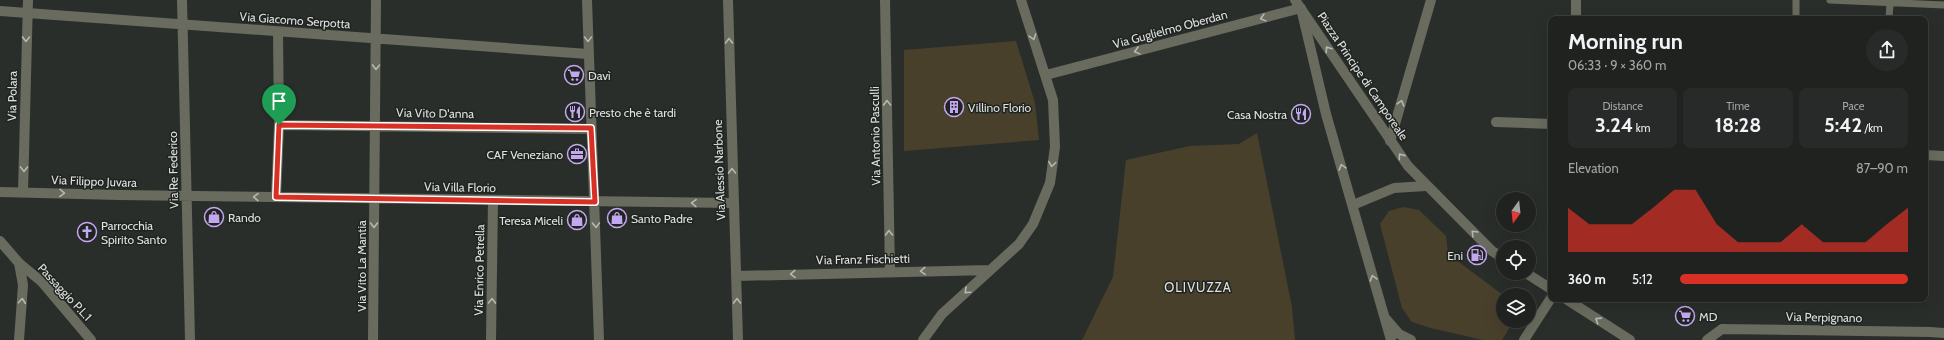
<!DOCTYPE html>
<meta charset="utf-8">
<style>
:root{--surface:#202220;--page:#282a29;--text:#f1f3f6;--muted:#a2a4a5;--line:#3d3f3e;--accent:#d93025}
body{margin:0;font-family:Cabin,sans-serif;background:var(--page);color:var(--text);height:100vh;display:flex;flex-direction:column;font-size:15px;white-space:nowrap}
*{box-sizing:border-box;margin:0}
p{font-size:13px;color:var(--muted)}
.icon{flex:none;width:22px;height:22px;fill:none;stroke:currentColor;stroke-width:2;stroke-linecap:round;stroke-linejoin:round}
.map{position:relative;flex:1;overflow:hidden}
.drawer{position:absolute;left:1548px;top:16px;width:380px;height:286px;display:flex;flex-direction:column;background:var(--surface);border-radius:8px;box-shadow:0 4px 16px #0002,0 0 0 1px var(--line)}
.drawer>*{flex:none}
.needle{width:26px;rotate:195deg}
.controls{position:absolute;left:1496px;top:192px;display:grid;gap:8px}
.controls a{display:grid;place-items:center;width:40px;height:40px;border-radius:50%;background:var(--surface);box-shadow:0 4px 16px #0002,0 0 0 1px var(--line);font-size:20px}
.pin{position:absolute;display:grid;place-items:center;width:34px;height:34px;color:#fff;margin:-41px -17px;border-radius:50% 50% 50% 0;rotate:-45deg;box-shadow:0 0 4px #0007}
.pin .icon{rotate:45deg}
.round{display:grid;place-items:center;flex:none;width:42px;height:42px;border-radius:21px;background:var(--page)}
.head{display:flex;align-items:center;justify-content:space-between;height:68px;padding:0 20px}
h1{font-size:22px;font-weight:700;line-height:30px}
.stats{display:grid;grid-template-columns:repeat(3,1fr);gap:6px;height:68px;padding:4px 20px}
.stats div{display:grid;align-content:center;border-radius:8px;background:var(--page);text-align:center}
.stats b{font-size:20px;font-weight:700}
.stats small{font-size:11px;font-weight:400}
.stats p{font-size:11px}
.chart{height:112px;padding:8px 20px}
.chart p{display:flex;justify-content:space-between}
.chart svg{width:100%;height:72px;margin-top:4px;fill:var(--accent);opacity:.7}
ul{padding:0 20px;list-style:none;font-size:13px}
li{display:grid;grid-template-columns:64px 48px 1fr;align-items:center;height:30px}
li i{height:10px;border-radius:5px;background:var(--accent)}
.map>svg:first-child{display:block}
.green{fill:#49402c}
.lines{fill:none;stroke-linecap:round;stroke-linejoin:round}
.service{stroke:#686b5e;stroke-width:7}
.pedestrian{stroke:#686b5e;stroke-width:10}
.minor{stroke:#686b5e;stroke-width:10}
.tertiary{stroke:#686b5e;stroke-width:10}
.oneway{stroke:#b5b8b2}
.route-casing{stroke:#fff;stroke-width:8}
.route{stroke:#d93025;stroke-width:5}
.labels{text-anchor:middle;dominant-baseline:central;stroke-width:3;stroke-linejoin:round;paint-order:stroke}
.street-label{font-size:12px;fill:#dee1df;stroke:#202420}
.poi-label{font-size:12px;fill:#dee1df;stroke:#202420;text-anchor:start}
.neighbourhood-label{font-size:13px;letter-spacing:1px;fill:#dee1df;stroke:#202420}
</style>
<div class="map">
<svg width="1944" height="340" viewBox="0 0 1944 340">
<rect width="100%" height="100%" fill="#2a2e2a"/>
<path class="green" d="M1016,41L1035,103L1039,140L904,151V50Z
M1257,133L1292,307L1295,340H1082L1113,277L1126,160L1190,146L1239,144Z
M1403,207L1419,210L1446,236L1448,254L1503,295V321H1514L1502,340H1483L1431,328L1412,322L1402,308L1380,224L1389,211Z"/>
<g class="lines">
<path class="service" d="M1830,0L1944,5
M1796,19V0
M1889,19L1890,3"/>
<path class="pedestrian" d="M1925,155L1944,156
M19,263L42,282L91,340"/>
<path class="minor" d="M182,0L190,340
M587,0L599,340
M728,0L738,340
M885,0L890,272
M0,11L588,54
M1576,19V0
M1046,75L1301,8L1326,114L1391,340
M1496,122L1551,124
M279,125L591,129
M1390,141L1431,0
M0,192L119,195L733,203
M23,192L28,0
M276,197L279,125L278,32
M1353,205L1394,188L1426,186
M0,241L19,263L23,285L19,340
M736,276L990,270
M1386,319L1399,334L1411,340
M373,340L376,0
M491,340L493,200
M923,340L942,314L1019,244L1033,224L1050,183L1055,147L1053,100L1021,0
M1524,340L1551,298"/>
<path class="tertiary" d="M1295,0L1408,166L1492,251L1503,258
M1526,273L1551,289
M1566,299L1630,340
M1707,340L1722,329L1930,332L1944,333"/>
</g>
<defs><path id="oneway-chevron" d="M-2-3.5L2.5 0L-2 3.5" fill="none" stroke-width="1.6" stroke-linecap="round" stroke-linejoin="round"/></defs>
<g class="oneway">
<use href="#oneway-chevron" transform="translate(1263 18) rotate(165)"/>
<use href="#oneway-chevron" transform="translate(1033 37) rotate(72)"/>
<use href="#oneway-chevron" transform="translate(26 39) rotate(91)"/>
<use href="#oneway-chevron" transform="translate(588 39) rotate(90)"/>
<use href="#oneway-chevron" transform="translate(729 41) rotate(-91)"/>
<use href="#oneway-chevron" transform="translate(1328 49) rotate(-124)"/>
<use href="#oneway-chevron" transform="translate(1137 51) rotate(165)"/>
<use href="#oneway-chevron" transform="translate(376 67) rotate(91)"/>
<use href="#oneway-chevron" transform="translate(887 103) rotate(-91)"/>
<use href="#oneway-chevron" transform="translate(1401 103) rotate(-74)"/>
<use href="#oneway-chevron" transform="translate(1401 156) rotate(-125)"/>
<use href="#oneway-chevron" transform="translate(1052 164) rotate(98)"/>
<use href="#oneway-chevron" transform="translate(1342 167) rotate(-106)"/>
<use href="#oneway-chevron" transform="translate(24 169) rotate(91)"/>
<use href="#oneway-chevron" transform="translate(732 171) rotate(-91)"/>
<use href="#oneway-chevron" transform="translate(62 193) rotate(2)"/>
<use href="#oneway-chevron" transform="translate(256 197) rotate(-179)"/>
<use href="#oneway-chevron" transform="translate(694 203) rotate(-179)"/>
<use href="#oneway-chevron" transform="translate(374 225) rotate(90)"/>
<use href="#oneway-chevron" transform="translate(596 225) rotate(88)"/>
<use href="#oneway-chevron" transform="translate(889 233) rotate(-91)"/>
<use href="#oneway-chevron" transform="translate(1474 233) rotate(-135)"/>
<use href="#oneway-chevron" transform="translate(923 271) rotate(178)"/>
<use href="#oneway-chevron" transform="translate(793 274) rotate(178)"/>
<use href="#oneway-chevron" transform="translate(1373 278) rotate(-106)"/>
<use href="#oneway-chevron" transform="translate(967 291) rotate(138)"/>
<use href="#oneway-chevron" transform="translate(22 301) rotate(-85)"/>
<use href="#oneway-chevron" transform="translate(492 301) rotate(-89)"/>
<use href="#oneway-chevron" transform="translate(737 301) rotate(-91)"/>
<use href="#oneway-chevron" transform="translate(1598 320) rotate(-147)"/>
</g>
<g class="lines">
<g class="route-casing">
<path id="route" d="M279,125L591,128L595,202L276,197Z"/>
</g>
<use href="#route" class="route"/>
</g>
<defs>
<g id="supermarket-ring" transform="scale(1)"><circle r="9.5" fill="#202420" stroke="#c4a7f1" stroke-width="1.5"/><path d="M-6-5.5h2.5l.6 2H6L4.5 2H-2.5L-4.4-4H-6ZM-1.5 3.2a1.3 1.3 0 1 0 .1 0ZM3 3.2a1.3 1.3 0 1 0 .1 0Z" fill="#c4a7f1"/></g>
<g id="building-ring" transform="scale(1)"><circle r="9.5" fill="#202420" stroke="#c4a7f1" stroke-width="1.5"/><path d="M-4-6H4V6H1V3H-1V6H-4ZM-2.5-4.3h1.7v1.8h-1.7ZM.8-4.3h1.7v1.8H.8ZM-2.5-1h1.7V.8h-1.7ZM.8-1h1.7V.8H.8Z" fill="#c4a7f1"/></g>
<g id="restaurant-ring" transform="scale(1)"><circle r="9.5" fill="#202420" stroke="#c4a7f1" stroke-width="1.5"/><path d="M-5-6h1v4h1v-4h1v4h1v-4h1v5L-1.5 .5V6h-2V.5L-5-1ZM5-6V6H3V1.5H1.5Q1.5-4 5-6Z" fill="#c4a7f1"/></g>
<g id="office-ring" transform="scale(1)"><circle r="9.5" fill="#202420" stroke="#c4a7f1" stroke-width="1.5"/><path d="M-6-3h4V-5.5h4V-3h4V5H-6ZM-1-4.5V-3h2v-1.5ZM-6 0V1H6V0Z" fill="#c4a7f1"/></g>
<g id="shop-ring" transform="scale(1)"><circle r="9.5" fill="#202420" stroke="#c4a7f1" stroke-width="1.5"/><path d="M-5-2.5h2.3a2.7 3.5 0 0 1 5.4 0H5L5.5 6h-11ZM-1.5-2.5h3a1.5 2.3 0 0 0-3 0Z" fill="#c4a7f1"/></g>
<g id="church-ring" transform="scale(1)"><circle r="9.5" fill="#202420" stroke="#c4a7f1" stroke-width="1.5"/><path d="M-1.2-6h2.4v3.5h3.3v2.4h-3.3V6h-2.4V-.1h-3.3v-2.4h3.3Z" fill="#c4a7f1"/></g>
<g id="fuel-ring" transform="scale(1)"><circle r="9.5" fill="#202420" stroke="#c4a7f1" stroke-width="1.5"/><path d="M-5.5-6h7V0h2V4h1.3V-2.5L3-4.5l.8-.8L6-3V5H2.5V1h-1V6h-7ZM-4.2-4.7v3.2H.2V-4.7Z" fill="#c4a7f1"/></g>
</defs>
<g fill-rule="evenodd">
<use href="#supermarket-ring" x="574" y="75"/>
<use href="#building-ring" x="954" y="107"/>
<use href="#restaurant-ring" x="575" y="112"/>
<use href="#restaurant-ring" x="1301" y="114"/>
<use href="#office-ring" x="577" y="154"/>
<use href="#shop-ring" x="214" y="217"/>
<use href="#shop-ring" x="617" y="218"/>
<use href="#shop-ring" x="577" y="220"/>
<use href="#church-ring" x="87" y="232"/>
<use href="#fuel-ring" x="1477" y="255"/>
<use href="#supermarket-ring" x="1685" y="316"/>
</g>
<g class="labels">
<g class="street-label">
<text transform="translate(295 20) rotate(4)">Via Giacomo Serpotta</text>
<text transform="translate(1170 29) rotate(-15)">Via Guglielmo Oberdan</text>
<text transform="translate(1363 76) rotate(56)">Piazza Principe di Camporeale</text>
<text transform="translate(12 96) rotate(-89)">Via Polara</text>
<text transform="translate(435 113) rotate(1)">Via Vito D'anna</text>
<text transform="translate(875 136) rotate(-91)">Via Antonio Pasculli</text>
<text transform="translate(173 170) rotate(-91)">Via Re Federico</text>
<text transform="translate(719 170) rotate(-92)">Via Alessio Narbone</text>
<text transform="translate(94 181) rotate(2)">Via Filippo Juvara</text>
<text transform="translate(460 187) rotate(1)">Via Villa Florio</text>
<text transform="translate(863 259) rotate(-1)">Via Franz Fischietti</text>
<text transform="translate(361 266) rotate(-90)">Via Vito La Mantia</text>
<text transform="translate(479 270) rotate(-89)">Via Enrico Petrella</text>
<text transform="translate(65 292) rotate(47)">Passaggio P.L.1</text>
<text transform="translate(1824 317) rotate(1)">Via Perpignano</text>
</g>
<g class="poi-label">
<text x="588" y="75">Davì</text>
<text x="968" y="107">Villino Florio</text>
<text x="589" y="112">Presto che è tardi</text>
<text x="1287" y="114" text-anchor="end">Casa Nostra</text>
<text x="563" y="154" text-anchor="end">CAF Veneziano</text>
<text x="228" y="217">Rando</text>
<text x="631" y="218">Santo Padre</text>
<text x="563" y="220" text-anchor="end">Teresa Miceli</text>
<text x="101" y="225">Parrocchia<tspan x="101" dy="14">Spirito Santo</tspan></text>
<text x="1463" y="255" text-anchor="end">Eni</text>
<text x="1699" y="316">MD</text>
</g>
<g class="neighbourhood-label">
<text x="1198" y="287">OLIVUZZA</text>
</g>
</g>
</svg>
<div class="controls">
<a><svg class="needle" viewBox="-14 -14 28 28"><path d="M0-13l5 13h-10z" fill="#e53935"/><path d="M0 13l5-13h-10z" fill="#a2a4a5"/></svg></a>
<a><svg class="icon" aria-label="locate" viewBox="0 0 24 24"><circle cx="12" cy="12" r="6"/><path d="M12 2v4M12 18v4M2 12h4M18 12h4"/></svg></a>
<a><svg class="icon" aria-label="layers" viewBox="0 0 24 24"><path d="M12 4l9 5-9 5-9-5zM3 14l9 5 9-5"/></svg></a>
</div>
<div class="pin" style="left:279px;top:125px;background:#1e9e55"><svg class="icon" aria-label="arrive" viewBox="0 0 24 24"><path d="M6 21V4h12l-3 4 3 4H6"/></svg></div>
<section class="drawer">
<div class="head"><div><h1>Morning run</h1><p>06:33 · 9 × 360 m</p></div><a class="round"><svg class="icon" aria-label="share" viewBox="0 0 24 24"><path d="M12 15V3M7 8l5-5 5 5M5 13v7h14v-7"/></svg></a></div>
<div class="stats">
<div><p>Distance</p><b>3.24<small> km</small></b></div>
<div><p>Time</p><b>18:28</b></div>
<div><p>Pace</p><b>5:42<small> /km</small></b></div>
</div>
<div class="chart"><p><span>Elevation</span>87–90 m</p>
<svg viewBox="0 0 160 44" preserveAspectRatio="none"><path d="M0 44V17L10 27L20 27L30 27L40 17L50 6L60 6L70 27L80 38L90 38L100 38L110 27L120 38L130 38L140 38L150 27L160 17V44z"/></svg>
</div>
<ul>
<li><b>360 m</b>5:12<i style="width:100%"></i></li>
</ul>
</section>
</div>
